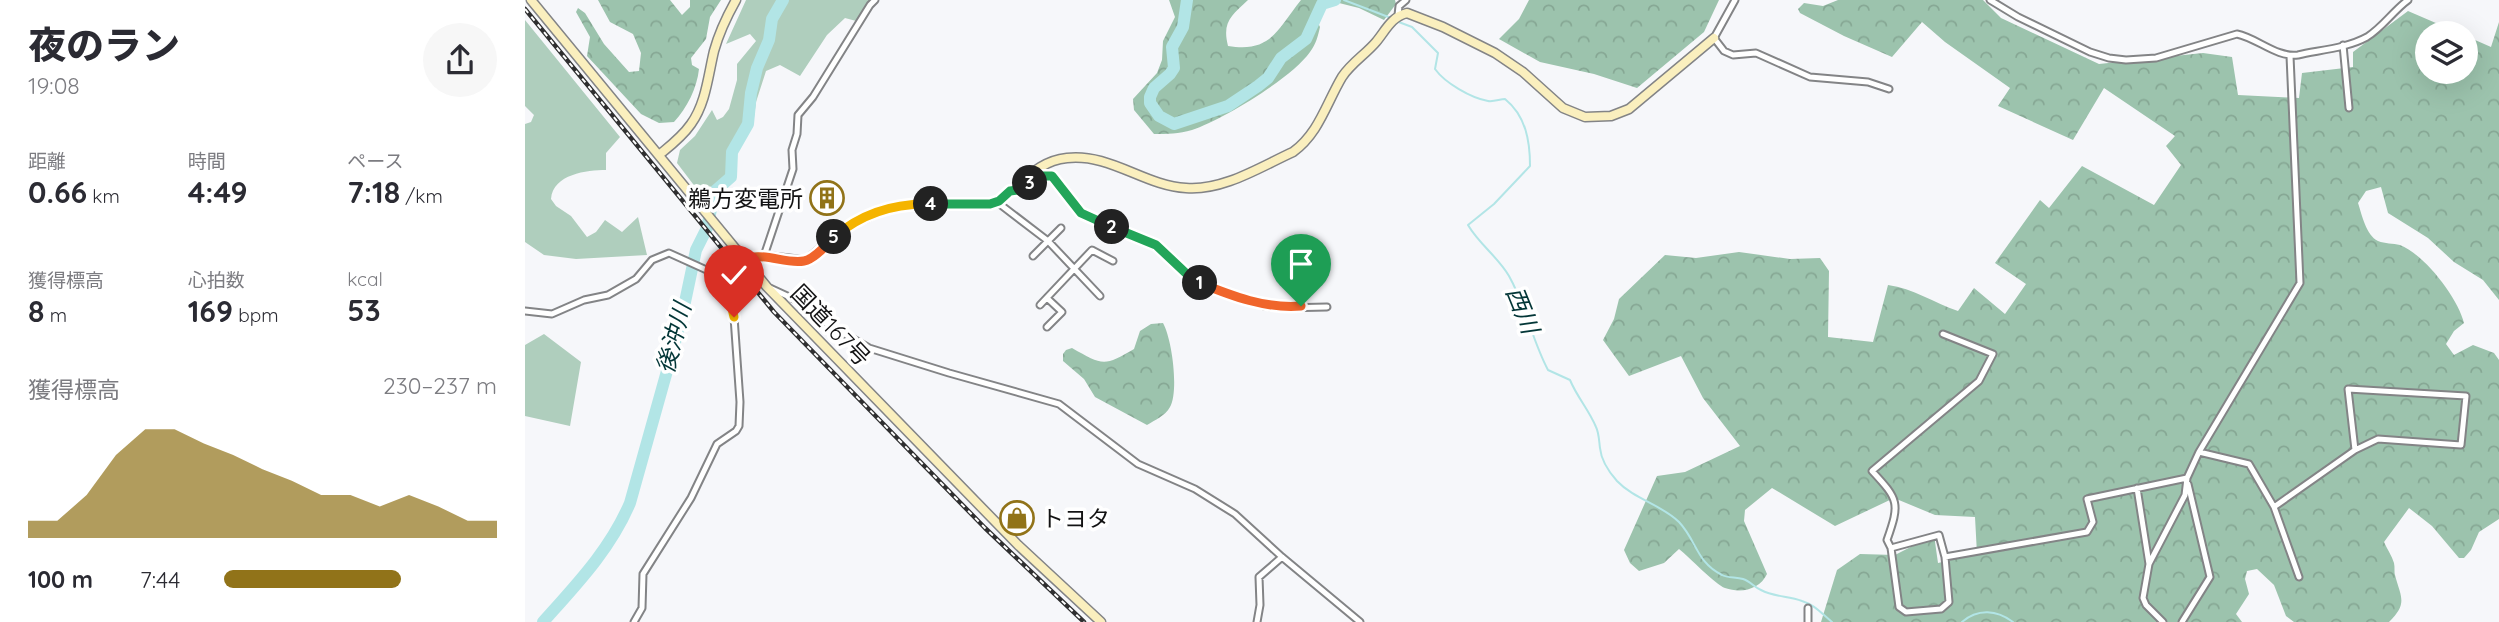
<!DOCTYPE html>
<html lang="ja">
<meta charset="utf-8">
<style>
:root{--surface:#fff;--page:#f7f7f7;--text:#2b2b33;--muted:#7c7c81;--accent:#917319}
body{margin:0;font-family:Quicksand,"Noto Sans JP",sans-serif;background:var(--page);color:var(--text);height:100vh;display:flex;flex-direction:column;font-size:26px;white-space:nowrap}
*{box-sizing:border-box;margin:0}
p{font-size:23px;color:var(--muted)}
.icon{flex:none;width:38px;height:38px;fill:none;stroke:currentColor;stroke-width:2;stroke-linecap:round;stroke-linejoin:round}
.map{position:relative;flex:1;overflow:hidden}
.details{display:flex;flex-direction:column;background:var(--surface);width:525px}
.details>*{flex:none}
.fabs{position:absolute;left:1890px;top:21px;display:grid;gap:14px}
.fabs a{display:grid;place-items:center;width:63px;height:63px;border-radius:50%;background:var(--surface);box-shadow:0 7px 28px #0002;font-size:35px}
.pin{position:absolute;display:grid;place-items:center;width:60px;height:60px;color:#fff;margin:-72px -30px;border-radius:50% 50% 50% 0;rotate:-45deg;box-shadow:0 0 7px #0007}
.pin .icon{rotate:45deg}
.km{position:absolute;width:35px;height:35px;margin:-18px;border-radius:50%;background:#222;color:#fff;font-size:19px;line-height:35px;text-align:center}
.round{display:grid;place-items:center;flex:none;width:74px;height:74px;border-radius:37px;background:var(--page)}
.overview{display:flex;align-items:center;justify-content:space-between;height:119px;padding:0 28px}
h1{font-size:38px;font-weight:800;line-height:52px}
.metrics{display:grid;grid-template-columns:repeat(3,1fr);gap:10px;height:119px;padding:7px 28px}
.metrics div{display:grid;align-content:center}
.metrics b{font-size:30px;font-weight:800}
.metrics small{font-size:19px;font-weight:400}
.metrics p{font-size:19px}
.chart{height:196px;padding:14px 28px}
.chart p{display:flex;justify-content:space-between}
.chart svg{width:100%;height:126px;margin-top:7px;fill:var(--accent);opacity:.7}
ul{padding:0 28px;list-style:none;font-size:23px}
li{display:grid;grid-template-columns:112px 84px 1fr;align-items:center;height:52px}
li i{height:18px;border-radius:9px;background:var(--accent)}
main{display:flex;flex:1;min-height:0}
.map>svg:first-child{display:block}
.grass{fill:#afcebd}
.forest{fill:url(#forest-crowns)}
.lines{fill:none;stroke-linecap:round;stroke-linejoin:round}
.stream{stroke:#b2e5e6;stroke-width:2}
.river{stroke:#b2e5e6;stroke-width:12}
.street-casing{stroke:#838486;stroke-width:9}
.secondary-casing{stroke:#838486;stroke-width:11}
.street{stroke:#fff;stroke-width:5}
.secondary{stroke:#faefbe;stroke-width:8}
.rail-casing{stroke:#2f2f30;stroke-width:4.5}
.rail{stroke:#fff;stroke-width:2;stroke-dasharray:5;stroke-linecap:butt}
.split-1-casing{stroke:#fff;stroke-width:14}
.split-2-casing{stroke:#fff;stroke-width:14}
.split-3-casing{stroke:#fff;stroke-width:14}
.split-4-casing{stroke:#fff;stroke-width:14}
.split-5-casing{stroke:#fff;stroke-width:14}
.split-6-casing{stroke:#fff;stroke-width:14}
.split-7-casing{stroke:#fff;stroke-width:14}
.split-1{stroke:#f0652b;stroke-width:9}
.split-2{stroke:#22a559;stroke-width:9}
.split-3{stroke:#22a559;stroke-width:9}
.split-4{stroke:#22a559;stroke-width:9}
.split-5{stroke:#f5b400;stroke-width:9}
.split-6{stroke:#f0652b;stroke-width:9}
.split-7{stroke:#f5b400;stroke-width:9}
.labels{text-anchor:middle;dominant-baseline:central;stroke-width:7;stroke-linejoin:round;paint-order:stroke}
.poi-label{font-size:23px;fill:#131314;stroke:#fff;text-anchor:end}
.street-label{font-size:23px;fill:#131314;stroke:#fff}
.water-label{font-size:24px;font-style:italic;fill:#033637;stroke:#fff}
</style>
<main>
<section class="details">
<div class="overview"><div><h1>夜のラン</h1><p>19:08</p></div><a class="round"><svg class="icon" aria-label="share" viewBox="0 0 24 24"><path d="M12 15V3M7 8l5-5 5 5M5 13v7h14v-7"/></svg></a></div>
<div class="metrics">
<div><p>距離</p><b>0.66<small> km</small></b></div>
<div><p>時間</p><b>4:49</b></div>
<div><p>ペース</p><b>7:18<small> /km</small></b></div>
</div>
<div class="metrics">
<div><p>獲得標高</p><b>8<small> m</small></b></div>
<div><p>心拍数</p><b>169<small> bpm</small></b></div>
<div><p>kcal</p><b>53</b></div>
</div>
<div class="chart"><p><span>獲得標高</span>230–237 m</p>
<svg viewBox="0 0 160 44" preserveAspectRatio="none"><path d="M0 44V38L10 38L20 29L30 15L40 6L50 6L60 11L70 15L80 20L90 24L100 29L110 29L120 33L130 29L140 33L150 38L160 38V44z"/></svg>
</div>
<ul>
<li><b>100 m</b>7:44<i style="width:65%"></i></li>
</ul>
</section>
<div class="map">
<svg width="1974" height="622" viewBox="0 0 1974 622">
<defs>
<pattern id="forest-crowns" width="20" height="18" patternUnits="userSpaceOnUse" patternTransform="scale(1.75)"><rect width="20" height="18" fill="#9cc3ad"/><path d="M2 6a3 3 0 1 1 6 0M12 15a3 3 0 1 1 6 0" fill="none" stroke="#86a794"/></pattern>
</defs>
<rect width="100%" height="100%" fill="#f6f7fa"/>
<path class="grass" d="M221,0H353L335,22L320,18L302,35L275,76L255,65L241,71L231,102L229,117L210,151L203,174L186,189L187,202L184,205L152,163L155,150L170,136L187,110L192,120L198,117L204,109L212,80V64L231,41L225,34L201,44Z
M0,20L95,137L81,153V170C62,170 28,174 26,199L31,206L46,216L62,237L71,232L80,220L97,232L113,217L122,255L51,259L19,255L0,242V124L6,122L9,115L0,106Z
M19,334L56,362L45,426L0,416V345Z"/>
<path class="forest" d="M73,0H145L157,15L165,7V0H196L185,17L181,39L166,58L167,65L174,69C172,88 162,108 149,122L134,123L116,114L62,56L65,37L51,12L53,8L60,13L79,44L104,72L114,71L116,53L108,34L85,22Z
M644,0H723C706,16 697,22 703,46C746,53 752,30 776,0H870L871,4L859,20L834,8L810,2L804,7H797L791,19L795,27C793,36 791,44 785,52C767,78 697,120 667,130C654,134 642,134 629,134L609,110L608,99L632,73L637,60L638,41L650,17Z
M1004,0H1194L1179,32L1112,88L1069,74L1015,62L974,39L994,19Z
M1313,0H1458L1476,18L1574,64L1678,53L1707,57L1713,95L1774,98L1777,73L1828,67V52L1883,11L1934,33H1902V72H1941V36L1966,47L1974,22V300L1958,280L1929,262L1903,238L1863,213L1856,187L1841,191L1833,203C1837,215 1841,235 1853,241C1860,244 1868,243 1875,245C1900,255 1933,298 1939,323L1929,331L1921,344L1929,355L1948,345L1969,353L1974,360V519L1954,532L1946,550L1939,558H1934L1907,526L1884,508L1859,542C1862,549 1867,556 1869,563C1870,567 1869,572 1870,575C1876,598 1883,603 1864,622H1769L1761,616L1749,585L1732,569L1722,571L1720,579L1724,594L1711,614L1717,622H1296L1312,570L1335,554L1370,555L1409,535L1413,563L1452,554L1450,517L1410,515L1369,498L1310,526L1247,488L1220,510L1219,521L1242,574C1235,589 1217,594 1200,588C1191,585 1164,557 1154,549L1139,563L1114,571L1105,563L1099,550L1132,476L1160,472L1215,446L1178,398L1156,356L1104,376L1078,340L1089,319L1094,299L1140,255L1171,258L1214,252L1265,259L1295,258L1304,271L1303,337L1348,342L1363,285C1388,288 1409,303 1433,311L1449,288L1480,314L1501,284L1470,263L1515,200L1524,208L1557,166L1629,205L1656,165L1641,146L1650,136L1579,88L1548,140L1473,106L1485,88L1420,42L1397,22L1367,57L1319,36L1275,13L1273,9L1279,3L1298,6Z
M638,323C647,339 654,391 645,407C640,416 630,420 622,425L570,397L559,379L538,361V354L541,350L547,348C577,365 579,367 609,349L615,331L626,324Z"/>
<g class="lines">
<path class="stream" d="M819,0L866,18
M871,21L887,27L913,53L910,69C920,83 946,98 963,101C969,102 975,99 980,99C1001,116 1005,141 1005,166L969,204L943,225C954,244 973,257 984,276C1001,306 1007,340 1023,370L1045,380C1052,397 1064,410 1071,427C1074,433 1074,441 1075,448C1076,459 1084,472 1092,481C1109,499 1137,505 1154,522C1172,541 1171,562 1197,575C1202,578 1211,577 1218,579C1225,581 1229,587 1236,590C1249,597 1263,596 1277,601C1290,605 1297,614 1307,622
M1437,622C1453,608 1472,610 1488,622"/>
<path class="river" d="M662,0L658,27L647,47L649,68L645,74L629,88L625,97V103L634,116L649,124L703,106L733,86L743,78L756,58L781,39L797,4L810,0
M18,622C51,585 85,550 105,503L156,321L171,250L182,228L190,191L206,177L207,152L223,124L226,93L232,68L244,40L247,19L258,0"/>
<g class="street-casing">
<path id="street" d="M1210,0L1189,38L1199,51L1208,55L1231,53L1285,77L1343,82L1364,89
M1465,0L1493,17L1565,52L1584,58L1601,60L1631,58L1712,34C1732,38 1752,58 1773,55C1795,50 1822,48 1842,37C1858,27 1868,11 1883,0
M873,15L874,6L881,0
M1818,45L1824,108
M492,190L517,176H527L556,213L564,218L627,243L666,278L677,284L739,306L757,308L802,307
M472,202L523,241L575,296
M239,256L268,169L267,150L272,134L273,115L288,97L345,5L350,0
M508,256L536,228
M197,277L219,259
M245,288L271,300L304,325L344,348L424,373L534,404L613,464L670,489L710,514L757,557L835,622
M522,298L537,312L522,327
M515,305L567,250L588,261
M0,311L27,314L59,300L83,295L111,279L127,260L144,253L197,277L203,291L209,317L215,402L214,426L211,431L192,444L166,498L118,574L117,608L109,622
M1674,452L1724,464L1749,507L1774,577
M1612,488L1624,564
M1749,507L1830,450L1853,439L1936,445L1941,396L1823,389L1830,450
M1414,535L1420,557L1424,602L1416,609L1381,612L1374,607L1366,548Z
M1366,548L1362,540C1375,503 1374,500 1347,471L1454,381L1468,354L1418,334
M1420,557L1562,532L1568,522L1562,499L1662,478
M732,622L735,605L734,577L757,557
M1283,622V608
M1638,622L1621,605L1618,598L1624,564L1660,495L1662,478L1674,452L1775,283L1765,56
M1657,622L1685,577L1663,484"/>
</g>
<g class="secondary-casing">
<path id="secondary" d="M6,0L242,287L493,545L576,622
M134,155C145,146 157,137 166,124C181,103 183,76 189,51C194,33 202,16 211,0
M219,259L239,256L281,261L323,226L360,209L387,204H465C494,195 504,162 542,158C585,153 620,186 661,188C698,191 735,167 768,152C794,133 801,104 817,77C826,63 841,54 851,42C861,30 866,17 882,13L918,27L970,53L998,72L1038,108L1060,117L1086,116L1104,109L1189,38"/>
</g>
<use href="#street" class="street"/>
<use href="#secondary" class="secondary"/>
<g class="rail-casing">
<path id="rail" d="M0,9L249,312L460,528L559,622"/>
</g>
<use href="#rail" class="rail"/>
</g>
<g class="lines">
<g class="split-1-casing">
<path id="split-1" d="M675,283C707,296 741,309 776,306"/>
</g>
<g class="split-2-casing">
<path id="split-2" d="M587,227L631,245L666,278L675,283"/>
</g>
<g class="split-3-casing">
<path id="split-3" d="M505,183L517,176H527L556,213L587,227"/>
</g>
<g class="split-4-casing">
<path id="split-4" d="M406,204H465L474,201L485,191L493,190L505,183"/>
</g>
<g class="split-5-casing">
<path id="split-5" d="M309,237C337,213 370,203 406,204"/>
</g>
<g class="split-6-casing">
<path id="split-6" d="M214,263C234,248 258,265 279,261C290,259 301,245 309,237"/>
</g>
<g class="split-7-casing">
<path id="split-7" d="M209,317L203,291L197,277L214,263"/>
</g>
<use href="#split-1" class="split-1"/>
<use href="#split-2" class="split-2"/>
<use href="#split-3" class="split-3"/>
<use href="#split-4" class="split-4"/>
<use href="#split-5" class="split-5"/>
<use href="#split-6" class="split-6"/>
<use href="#split-7" class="split-7"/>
</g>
<defs>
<g id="building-ring" transform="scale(1.75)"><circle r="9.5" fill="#fff" stroke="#917319" stroke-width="1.5"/><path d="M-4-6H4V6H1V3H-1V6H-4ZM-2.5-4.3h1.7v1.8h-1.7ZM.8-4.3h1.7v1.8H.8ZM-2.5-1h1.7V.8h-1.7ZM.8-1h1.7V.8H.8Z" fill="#917319"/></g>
<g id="shop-ring" transform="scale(1.75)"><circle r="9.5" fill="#fff" stroke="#917319" stroke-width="1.5"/><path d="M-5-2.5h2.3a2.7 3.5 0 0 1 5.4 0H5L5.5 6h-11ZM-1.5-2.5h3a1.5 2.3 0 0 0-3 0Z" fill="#917319"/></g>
</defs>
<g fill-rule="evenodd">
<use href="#building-ring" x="302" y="198"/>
<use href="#shop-ring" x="492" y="518"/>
</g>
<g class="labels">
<g class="poi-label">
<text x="278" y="198">鵜方変電所</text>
<text x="516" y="518" text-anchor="start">トヨタ</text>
</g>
<g class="street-label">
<text transform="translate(306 325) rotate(46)">国道167号</text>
</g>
<g class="water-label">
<text transform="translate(998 310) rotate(68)">西川</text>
<text transform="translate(148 338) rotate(-75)">後沖川</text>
</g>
</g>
</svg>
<div class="fabs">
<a><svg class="icon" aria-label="layers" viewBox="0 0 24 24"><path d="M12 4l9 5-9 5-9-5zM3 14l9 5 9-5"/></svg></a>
</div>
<div class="pin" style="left:776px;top:306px;background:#1e9e55"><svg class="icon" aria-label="arrive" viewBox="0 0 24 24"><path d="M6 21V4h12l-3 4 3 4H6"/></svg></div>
<div class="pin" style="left:209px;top:317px;background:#d93025"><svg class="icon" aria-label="check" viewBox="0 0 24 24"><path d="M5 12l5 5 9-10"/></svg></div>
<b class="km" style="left:675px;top:283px">1</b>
<b class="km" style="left:587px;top:227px">2</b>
<b class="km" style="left:505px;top:183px">3</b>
<b class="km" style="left:406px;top:204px">4</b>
<b class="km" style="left:309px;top:237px">5</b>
</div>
</main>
